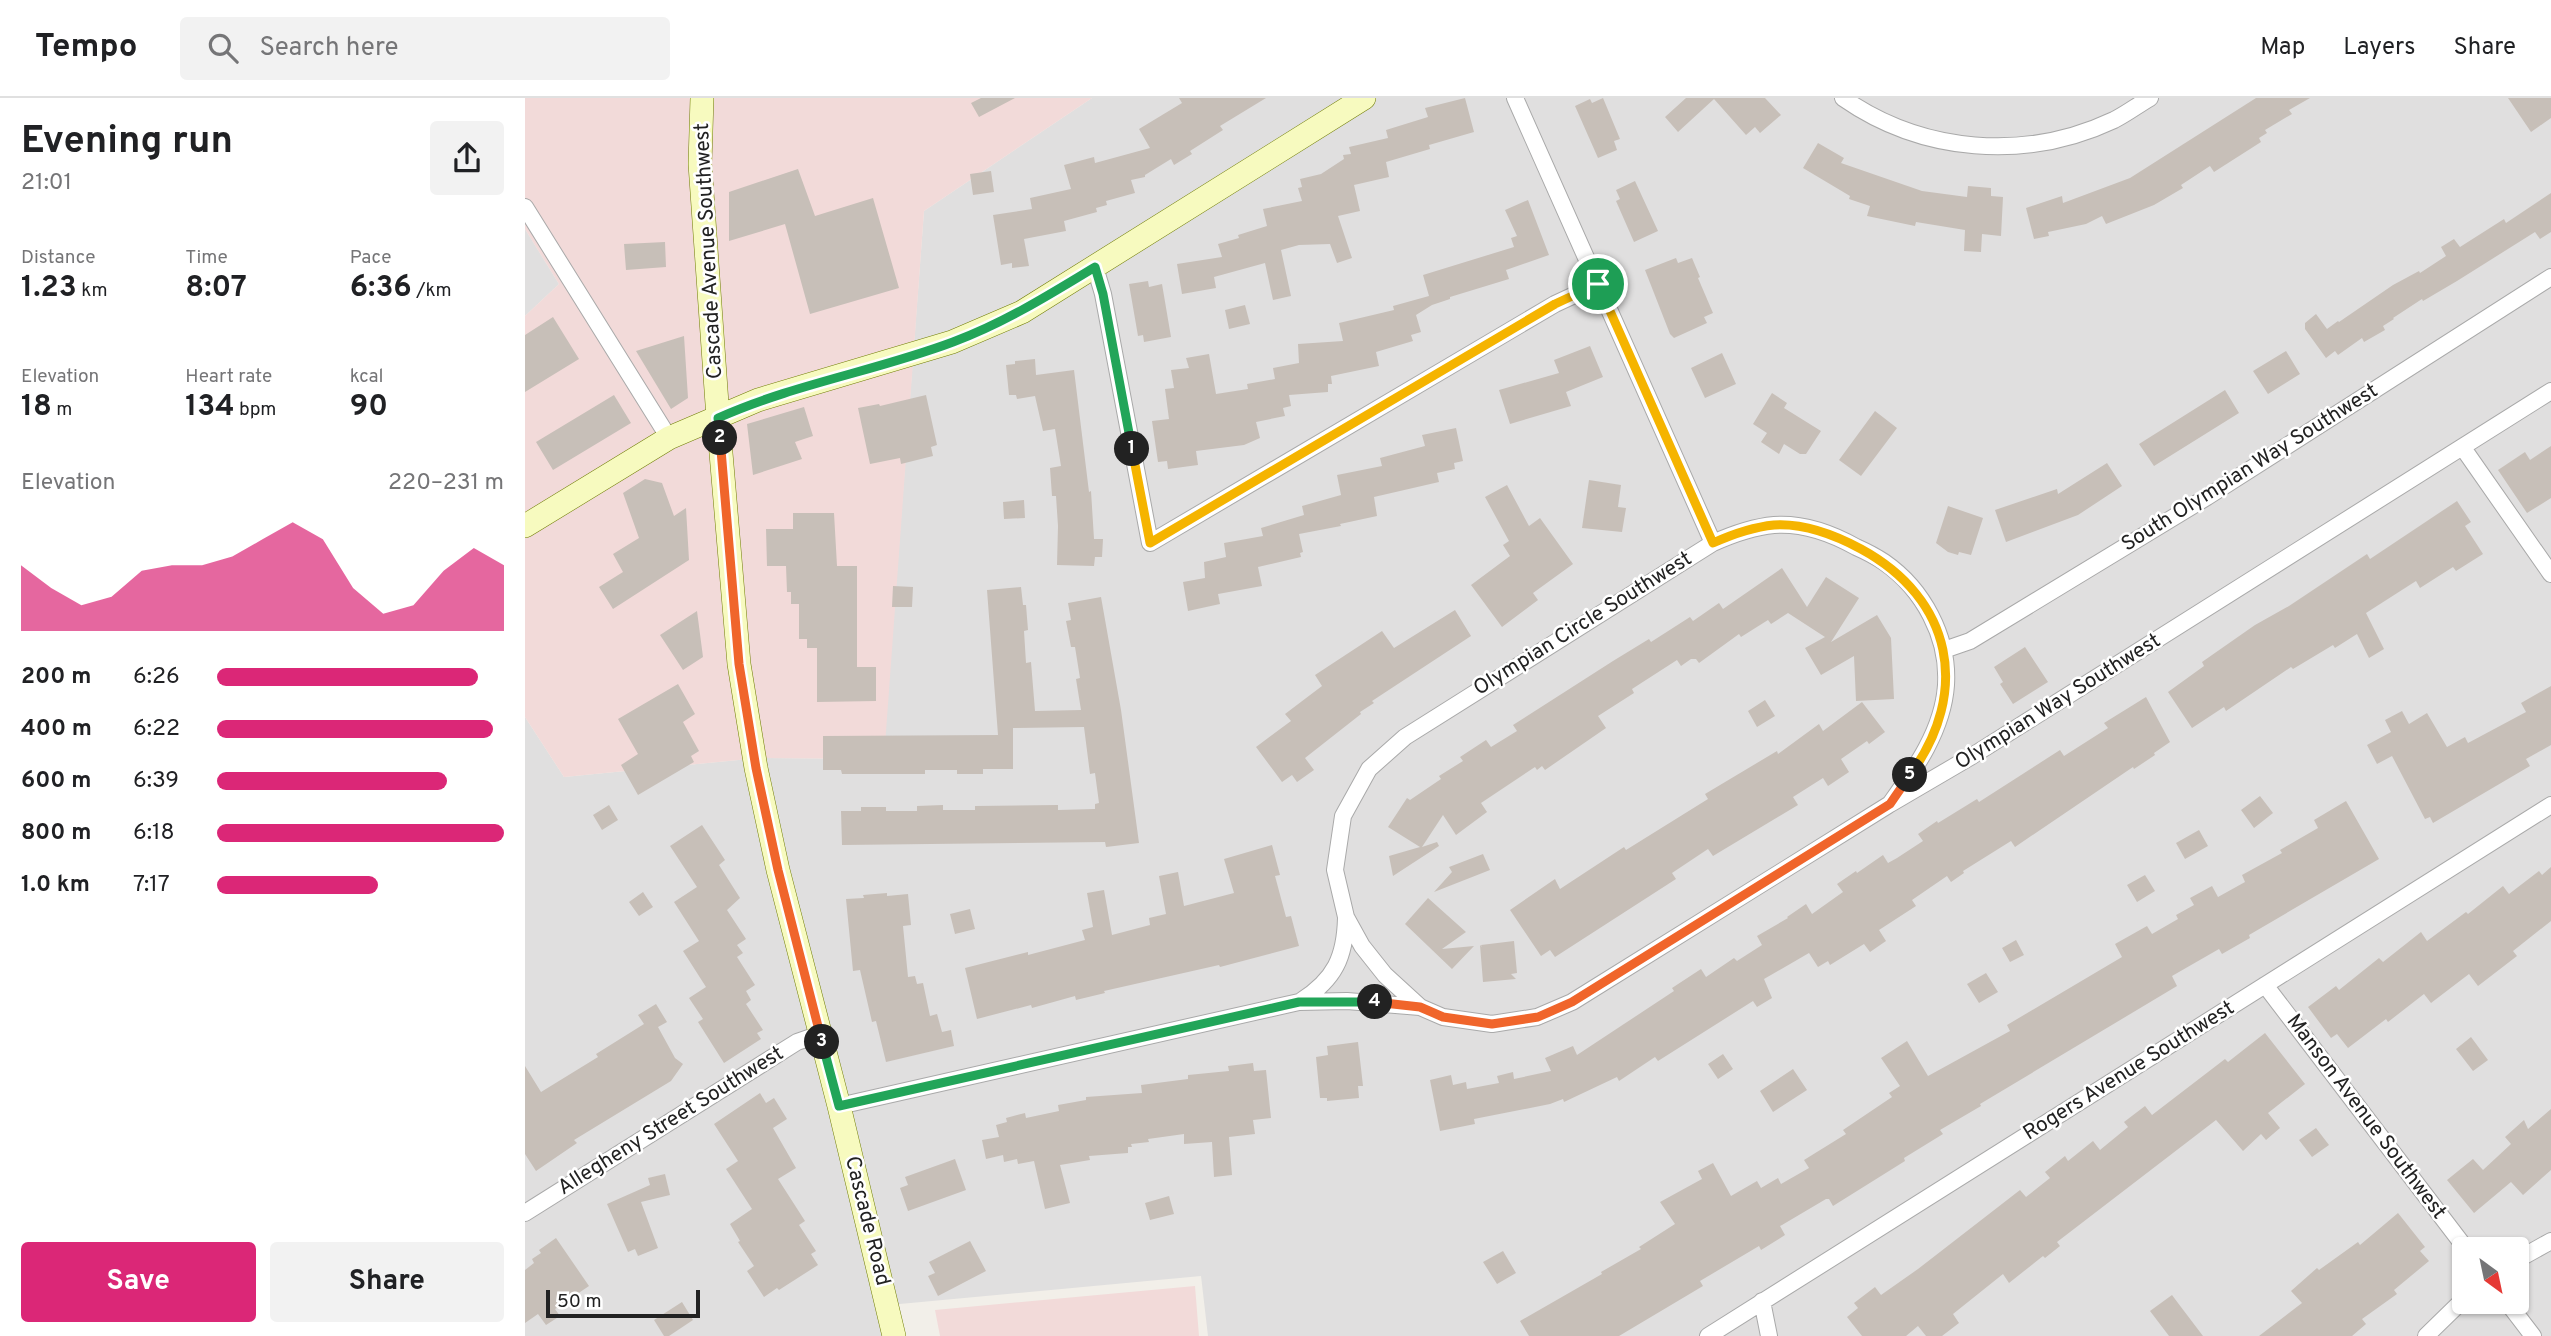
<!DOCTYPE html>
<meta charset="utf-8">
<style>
:root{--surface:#fff;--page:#f2f2f2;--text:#202124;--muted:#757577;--line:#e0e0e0;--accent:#db2777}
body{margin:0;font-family:Overpass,sans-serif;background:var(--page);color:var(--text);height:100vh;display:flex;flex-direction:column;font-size:26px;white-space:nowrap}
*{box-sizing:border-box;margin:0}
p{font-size:23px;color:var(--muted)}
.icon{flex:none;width:38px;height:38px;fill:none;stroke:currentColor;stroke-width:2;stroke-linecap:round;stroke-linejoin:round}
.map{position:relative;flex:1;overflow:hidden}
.sheet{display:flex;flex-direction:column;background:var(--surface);width:525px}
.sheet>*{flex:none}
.needle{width:46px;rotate:147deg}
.controls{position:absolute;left:1927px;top:1139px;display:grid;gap:14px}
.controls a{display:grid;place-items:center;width:77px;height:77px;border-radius:7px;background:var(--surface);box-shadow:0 2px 5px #0004;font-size:35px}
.scale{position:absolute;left:21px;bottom:18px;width:154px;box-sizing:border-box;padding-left:7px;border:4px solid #222;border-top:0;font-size:19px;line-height:24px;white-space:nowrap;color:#222;-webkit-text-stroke:5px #fff;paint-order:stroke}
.pin{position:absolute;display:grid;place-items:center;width:60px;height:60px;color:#fff;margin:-30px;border:4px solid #fff;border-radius:50%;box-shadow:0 2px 7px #0007}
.km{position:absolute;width:35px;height:35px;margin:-18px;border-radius:50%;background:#222;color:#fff;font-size:19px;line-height:35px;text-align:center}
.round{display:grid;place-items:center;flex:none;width:74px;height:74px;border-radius:7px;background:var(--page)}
.summary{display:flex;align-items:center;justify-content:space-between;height:119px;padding:0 21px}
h1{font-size:38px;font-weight:700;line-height:52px}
.metrics{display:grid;grid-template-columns:repeat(3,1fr);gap:10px;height:119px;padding:7px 21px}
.metrics div{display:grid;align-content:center}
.metrics b{font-size:30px;font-weight:700}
.metrics small{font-size:19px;font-weight:400}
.metrics p{font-size:19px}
.chart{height:196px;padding:14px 21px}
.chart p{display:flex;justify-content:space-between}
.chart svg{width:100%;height:126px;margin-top:7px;fill:var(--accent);opacity:.7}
.button{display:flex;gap:14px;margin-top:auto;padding:14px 21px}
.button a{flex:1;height:80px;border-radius:7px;background:var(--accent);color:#fff;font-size:28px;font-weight:700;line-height:80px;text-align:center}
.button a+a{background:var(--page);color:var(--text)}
ul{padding:0 21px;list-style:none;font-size:23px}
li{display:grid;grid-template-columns:112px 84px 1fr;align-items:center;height:52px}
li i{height:18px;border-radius:9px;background:var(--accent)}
header{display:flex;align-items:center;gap:42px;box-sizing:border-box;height:98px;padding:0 35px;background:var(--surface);border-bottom:2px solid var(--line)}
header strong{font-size:33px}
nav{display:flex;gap:38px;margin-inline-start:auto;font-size:24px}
.search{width:490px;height:63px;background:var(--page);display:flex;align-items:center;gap:18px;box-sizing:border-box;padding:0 24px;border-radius:7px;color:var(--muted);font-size:26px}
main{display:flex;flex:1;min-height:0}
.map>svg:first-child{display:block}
.residential{fill:#e0dfdf;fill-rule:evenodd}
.commercial{fill:#f2dad9}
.building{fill:#c7bfb8}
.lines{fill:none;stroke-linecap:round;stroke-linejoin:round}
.street-casing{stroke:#a9a9a9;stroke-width:18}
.secondary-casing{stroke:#707d05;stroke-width:24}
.street{stroke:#fff;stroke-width:16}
.secondary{stroke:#f7fabf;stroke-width:23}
.split-1-casing{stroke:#fff;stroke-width:14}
.split-2-casing{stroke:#fff;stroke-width:14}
.split-3-casing{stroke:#fff;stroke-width:14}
.split-4-casing{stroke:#fff;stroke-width:14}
.split-5-casing{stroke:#fff;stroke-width:14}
.split-6-casing{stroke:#fff;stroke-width:14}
.split-1{stroke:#f5b400;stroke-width:9}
.split-2{stroke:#22a559;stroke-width:9}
.split-3{stroke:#f0652b;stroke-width:9}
.split-4{stroke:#22a559;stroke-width:9}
.split-5{stroke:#f0652b;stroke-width:9}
.split-6{stroke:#f5b400;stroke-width:9}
.labels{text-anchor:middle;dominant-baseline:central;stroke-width:5;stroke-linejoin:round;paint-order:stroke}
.street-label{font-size:21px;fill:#222;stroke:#fff}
</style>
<header>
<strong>Tempo</strong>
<div class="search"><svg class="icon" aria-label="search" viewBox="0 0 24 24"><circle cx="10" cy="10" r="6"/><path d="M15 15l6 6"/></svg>Search here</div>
<nav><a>Map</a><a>Layers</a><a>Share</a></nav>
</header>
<main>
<section class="sheet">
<div class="summary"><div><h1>Evening run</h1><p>21:01</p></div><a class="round"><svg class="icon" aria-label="share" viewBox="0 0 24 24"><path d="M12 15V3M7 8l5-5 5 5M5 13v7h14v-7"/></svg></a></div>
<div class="metrics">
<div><p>Distance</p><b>1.23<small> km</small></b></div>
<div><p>Time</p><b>8:07</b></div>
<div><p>Pace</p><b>6:36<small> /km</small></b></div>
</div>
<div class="metrics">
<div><p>Elevation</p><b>18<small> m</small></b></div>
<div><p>Heart rate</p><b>134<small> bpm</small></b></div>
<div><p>kcal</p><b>90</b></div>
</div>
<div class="chart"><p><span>Elevation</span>220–231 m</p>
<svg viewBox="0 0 160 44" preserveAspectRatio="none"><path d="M0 44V21L10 29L20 35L30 32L40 23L50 21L60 21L70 18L80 12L90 6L100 12L110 29L120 38L130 35L140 23L150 15L160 21V44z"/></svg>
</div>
<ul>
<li><b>200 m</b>6:26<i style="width:91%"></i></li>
<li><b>400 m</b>6:22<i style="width:96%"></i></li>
<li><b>600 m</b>6:39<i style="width:80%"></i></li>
<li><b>800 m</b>6:18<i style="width:100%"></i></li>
<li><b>1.0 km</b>7:17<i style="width:56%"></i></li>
</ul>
<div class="button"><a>Save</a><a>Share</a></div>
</section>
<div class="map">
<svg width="2026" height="1238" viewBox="0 0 2026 1238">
<rect width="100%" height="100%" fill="#f2efe9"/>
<path class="residential" d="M567,0H2026V1238H683L676,1178L364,1207L370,1238H0V619L39,679L234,660L358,661L399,113ZM1939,1152H1992V1204H1939Z
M0,131L34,186L0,218Z"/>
<path class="commercial" d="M0,0H567L399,113L359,661L234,660L39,679L0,619V218L34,186L0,131Z
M670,1188L674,1238H415L410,1212Z"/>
<path class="building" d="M456,0H490L454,19L446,5Z
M654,0H741L695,28L698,32L665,53L667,56L649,67L646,61L620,77V79L606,82L610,95L581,103L582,107L571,110L572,114L539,123L541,133L499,141L504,168L487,170V165L476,167L468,117L507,111L505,100L546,91L539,67L569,59L570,65L625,50L614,31L657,5Z
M940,0L949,34L904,47L905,51L861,64L864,79L829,87L835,113L813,118L827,160L812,165L805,146L774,147L756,152L766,198L748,202L740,165L689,179L691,190L657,196L652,166L697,159L693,146L714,140L713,137L742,128L738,111L777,103L773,90L777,89L775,81L796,76L819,61L818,57L826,56L824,49L863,40L861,32L903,19L900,10Z
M1078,0L1095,41L1089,43L1092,52L1073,60L1050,8L1065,1L1067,5Z
M1161,0H1240L1256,17L1235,35L1230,29L1221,37L1189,1L1153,34L1140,19Z
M1731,0H1785L1764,12L1767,16L1740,32L1742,35L1734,40L1736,44L1689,74L1685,68L1656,87L1658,90L1629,107L1581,126L1577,118L1561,126L1523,134L1524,138L1509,141L1501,110L1537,98L1538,105L1605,80Z
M1983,0H2026V20L2006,34Z
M1293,45L1319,60L1316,65L1397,93L1442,99L1443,88L1466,90V98L1478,99L1476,138L1457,136L1456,154L1439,153L1440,132L1391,124L1390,128L1342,118L1345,108L1324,101L1325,98L1278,70Z
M273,71L290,118L348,100L374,190L285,216L260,126L204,143V94Z
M466,73L469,94L448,97L445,76Z
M1110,83L1133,133L1109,144L1091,103L1095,101L1091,92Z
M2026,95V134L2015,141L2010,134L1932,183L1898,203L1897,201L1868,220L1869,221L1858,228L1860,232L1839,244L1837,240L1813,257L1810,253L1801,260L1780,231V225L1791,216L1802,231L1813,223L1814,224L1868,187L1894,173L1895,175L1921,158L1916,149L1929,141L1935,149L1979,121L1981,125Z
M1003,102L1024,157L981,172L984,181L925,199V201L907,207L891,217L896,234L886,237L888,243L851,254L854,268L806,278L807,286H803V294L764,297L766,308L758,310L760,318L731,324L735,340L719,347L671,353L673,367L643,371L642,363L633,364L627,323L644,321L640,291L649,290L646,272L664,270L661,260L684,256L691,296L723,291L722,286L750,281L748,270L774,265L773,246L818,243L814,225L869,212L868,208L904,198L898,177L989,149L986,140L992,138L980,112Z
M140,144L141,169L101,172L99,146Z
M1151,160L1153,165L1167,160L1175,179L1173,180L1188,215L1179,219L1182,225L1149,240L1145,236L1120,172Z
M623,183L624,189L637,186L646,239L619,244L618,237L613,238L604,186Z
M720,207L725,226L704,231L700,212Z
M28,219L54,261L0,294V237Z
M159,238L163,300L146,311L111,253Z
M1065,248L1078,279L1041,294L1046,308L985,326L974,292L1034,275L1029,262Z
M1761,253L1775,276L1743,296L1728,273Z
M1197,255L1211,286L1180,300L1166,270Z
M510,261L511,277L549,272L564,394L566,393L569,441H578L577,459H570L569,468L532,467L533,428L531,398H527L525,370L536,368L530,331L518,333L510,298L492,301L491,297H484L481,267L490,266V263Z
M1700,292L1714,315L1629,368L1614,346Z
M1247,295L1262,305L1259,310L1296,333L1281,356H1275L1259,346L1254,356L1236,344L1242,335L1228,326Z
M89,297L106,325L28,372L11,344Z
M401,297L412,347L406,349L408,358L376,366L375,360L345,366L333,310L354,306L355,308Z
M279,309L288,338L270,344L277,361L228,377L222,326Z
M1350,313L1372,330L1336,378L1314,362Z
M931,330L938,363L929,365L930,371L912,375L914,384L849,399L852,418L815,426L816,428L774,436L778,454L775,455L776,459L733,469L737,488L693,496L695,506L663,513L658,484L680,480L679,464L701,459L699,445L738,438L736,430L779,417L777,408L816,397L812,377L857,368L855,360L900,348L897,337Z
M2026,348V400L2002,415L1973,372L2000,354L2005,362Z
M1582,365L1597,388L1553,417L1481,444L1470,412L1532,391L1533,396Z
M120,381L137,385L149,418L161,410L164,462L88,511L74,489L98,474L88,456L114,440L98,395Z
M1064,382L1096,387L1093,409L1101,410L1097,434L1057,430Z
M982,387L1004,428L1015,420L1048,466L1008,495L1013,502L977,529L946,487L985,458L978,447L984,443L960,399Z
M499,402L500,420L479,421L478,404Z
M1932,403L1946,424L1940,428L1958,456L1931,473L1928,469L1895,490L1891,483L1841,515L1859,551L1844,560L1832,536L1810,550L1808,547L1768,571L1766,569L1701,613L1699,609L1667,630L1643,594L1679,568L1677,564L1730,527L1764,508L1842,456L1845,461Z
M1423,408L1458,420L1446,457L1434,454L1433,457L1423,454L1411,445Z
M268,415H309L312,468H332V569H351V603L292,604V550H282V541H274V506H266V494H262L261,468H242L241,431H268Z
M1257,470L1282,509L1301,479L1334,500L1306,544L1352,517L1366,540L1369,601L1331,603L1329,558L1296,577L1280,550L1300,539L1263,515L1246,526L1243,522L1216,539L1214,536L1174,565L1171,561H1166L1156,568L1152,562L1107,591L1109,595L1073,618L1081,630L1020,672L1017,668L1012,672L1010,669L956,705L962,714L931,737L918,717L897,749L912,744L914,748L868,778L864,758L895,749L863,729L882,700L885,702L916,681L914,678L938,663L935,659L961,642L966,649L992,633L988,627L1088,563L1124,541L1126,544L1165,519L1168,523L1194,505L1198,511Z
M368,488L388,489L387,509H367Z
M496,489L498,507H501L503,532L499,533L501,565L506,564L510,613L556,612L551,581L555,580L550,549H546L541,523L546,522L543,505L576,499L596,612L614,745L581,749L580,744L317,747L316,713H336V709H361V713H392V708L418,707V712H450V708L533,707V712L570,711V706L574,705L570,675L565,676L559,629L488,630V671H458V676H432V672H400V676H317L316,672H298V638L473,637L462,492Z
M930,512L946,538L847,603L849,605L835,614L836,616L780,660L789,672L772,684L767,677L757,684L731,649L766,623L760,616L797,588L790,577L857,533L869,550Z
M172,513L178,559L158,572L135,537Z
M1500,549L1523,584L1488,606L1475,586L1478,584L1469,569Z
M153,586L170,616L158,624L174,653L166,658L169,664L113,697L96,667L113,656L93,621Z
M2026,588V647L2001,661L2005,668L1908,725L1905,719L1900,721L1867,658L1852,666L1842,647L1866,634L1860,622L1877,613L1884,626L1902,615L1922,649L1940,639L1943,645L2001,614L1996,605Z
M1621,599L1645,644L1629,655L1630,657L1609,671L1608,669L1490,749L1486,743L1438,773L1439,775L1426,784L1422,778L1387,802L1391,808L1354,832L1361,843L1345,854L1339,846L1305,867L1303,863L1293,869L1284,855L1239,881L1247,900L1232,909L1228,903L1133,963L1130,959L1094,983L1092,979L1039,1004L1038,1001L1025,1006L949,1021L950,1026L915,1033L905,982L926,977L928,987L941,984L942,991L974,985L972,978L988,974L989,981L1026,973L1020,960L1048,948L1052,957L1149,893L1147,890L1176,871L1181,879L1209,860L1212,863L1237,847L1232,838L1263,820L1262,819L1281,806L1287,816L1318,794L1312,786L1331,773L1332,775L1358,757L1363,765L1372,760L1398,743L1393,736L1412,723L1413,725L1452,701L1454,704L1535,652L1539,658L1583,630L1579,625Z
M1240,602L1250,618L1232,629L1223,613Z
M1337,604L1360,634L1344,646L1342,643L1316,661L1324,674L1303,688L1298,680L1268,699L1273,707L1188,758L1183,751L1147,775L1151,781L1030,859L1025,852L1016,858L985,812L1030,781L1035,791L1099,749L1101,752L1183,701L1180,696L1252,653L1253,656L1294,626L1298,633Z
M1735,698L1748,715L1729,730L1716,712Z
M1821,703L1854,761L1724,837L1725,840L1697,856L1694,851L1647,878L1652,888L1455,1006L1456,1008L1415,1032L1418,1036L1379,1060L1380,1063L1308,1108L1304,1101H1301L1257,1127L1255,1128L1260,1137L1236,1152L1234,1148L1175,1183L1178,1188L1094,1238H1004L995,1223L1077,1176L1076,1174L1116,1151L1114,1149L1150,1126L1135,1104L1177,1081L1173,1073L1188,1065L1206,1098L1232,1083L1236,1090L1253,1080L1256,1086L1284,1070L1279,1062L1321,1036L1318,1032L1367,999L1364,995L1375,988L1356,960L1382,943L1403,978L1485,933L1482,927L1597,859L1590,846L1622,828L1627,836L1653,821L1651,817L1669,807L1665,800L1687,788L1693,799L1720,784L1717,777L1757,755L1755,752L1793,730L1789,722Z
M84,707L93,722L77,732L68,717Z
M177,727L200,762L194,767L215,800L202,812L221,841L212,847L218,855L212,859L230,887L221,893L226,902L221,906L238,932L232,935L236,941L199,965L173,924L178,921L164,900L181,889L158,853L174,843L149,804L172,789L145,748Z
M1674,732L1683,748L1660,761L1651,745Z
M747,747L755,777L750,778L761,819L766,818L774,848L695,869L694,867L579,893L580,895L551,902L550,898L507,910L506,907L452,921L440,870L503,854V857L560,842L557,832L568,829L562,795L579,792L587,837L625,827L624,820L641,816L634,778L653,774L659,808L709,795L699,761Z
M958,756L965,772L909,794L927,774L924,769Z
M2026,769V823L1988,853L1992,858L1953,888L1944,876L1906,905L1899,896L1863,924L1861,921L1823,950L1812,936L1806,940L1783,909L1811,888L1814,892L1854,860L1858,864L1896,834L1902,843L1941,814L1943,816L1978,788L1984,796L2014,773L2017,777Z
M1620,777L1630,793L1612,804L1602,787Z
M118,794L128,809L114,818L104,804Z
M362,795V798L383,796L386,827L378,828L383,879L390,878L392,886L398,885L405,918L412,916L417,934L426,932L429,948L361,964L351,923L347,924L335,872L328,873L321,801L339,800L338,797Z
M903,800L941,834L917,851L949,848L927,871L880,826Z
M445,811L450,831L430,836L425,816Z
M1491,842L1499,857L1485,864L1477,850Z
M989,843L992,875L986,876L991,881L958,884L955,847L957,849L956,847Z
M1461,875L1473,894L1454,905L1442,886Z
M131,906L142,924L133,929L150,960L158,966L146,983L49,1042L52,1045L11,1073L0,1056V968L16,994L73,959L71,956L119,926L113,917Z
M1740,935L1780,986L1743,1015L1755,1030L1741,1042L1736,1036L1718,1053L1691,1022L1532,1144L1535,1148L1520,1160L1518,1158L1484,1185L1478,1176L1428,1216L1434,1225L1417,1238H1401L1393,1228L1381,1238H1337L1322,1219L1333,1210L1329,1205L1350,1189L1356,1197L1393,1171L1495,1092L1501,1099L1525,1080L1520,1074L1540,1058L1543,1063L1568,1043L1575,1052L1603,1029L1599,1024L1620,1008L1627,1017L1700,961L1703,964Z
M1946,939L1963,962L1948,973L1931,951Z
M833,944L838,988H833L834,1000L802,1003V1000H795L791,959L803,957L802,948Z
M1198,956L1208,971L1193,981L1183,966Z
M728,965L729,973L741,972L746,1020L728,1022L730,1036L704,1039L707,1077L689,1079L687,1044L659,1046V1036L623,1041L624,1044L606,1046L607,1049H603V1055L564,1058L565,1062L535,1067L545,1105L520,1111L509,1063L493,1066L492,1061L479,1064L478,1057L461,1061L457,1042L474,1039L471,1027L482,1024L481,1020L500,1015L501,1020L534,1013L533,1007L561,1002V999L617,995L616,987L663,981V977L704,973L703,968Z
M1268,971L1282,992L1248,1014L1235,993Z
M235,995L241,1005L249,1000L262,1021L248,1030L271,1070L253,1081L280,1123L274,1127L291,1153L286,1156L293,1167L254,1192L252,1190L239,1199L222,1173L229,1168L213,1144L215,1143L205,1126L227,1111L201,1071L213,1063L189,1026Z
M2026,1011V1072L1998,1097L1986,1084L1949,1115L1922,1082L1948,1061L1958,1072L1986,1046L1980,1039L1999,1022L2003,1031Z
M1791,1030L1804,1047L1787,1059L1774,1042Z
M430,1061L441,1092L383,1113L375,1090L383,1087L380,1079Z
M140,1076L145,1097L116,1104L133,1150L113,1158L110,1151L103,1154L82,1106L125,1087L123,1080Z
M644,1098L649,1116L625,1122L620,1105Z
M1873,1115L1900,1149L1895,1153L1904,1163L1869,1192L1872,1196L1837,1221L1841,1226L1827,1238H1734L1777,1205L1766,1193L1792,1170L1794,1172L1833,1144L1835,1147Z
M31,1140L64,1188L30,1211L35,1218L21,1227L13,1216L0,1225V1172L9,1165L7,1161L16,1155L14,1152Z
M445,1143L461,1173L413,1198L403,1178L410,1175L404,1164Z
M978,1153L991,1175L972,1186L958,1164Z
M1647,1197L1656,1209L1678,1238H1644L1625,1213Z
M157,1204L168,1222L144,1238H139L129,1222Z"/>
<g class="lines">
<g class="street-casing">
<path id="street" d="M990,0L1188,445
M1318,0C1397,55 1500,64 1589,22C1601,16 1613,7 1625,0
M0,109L144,340
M570,169L578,196L625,445L1030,206L1073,186
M1938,350L2026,476
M1419,552L1445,543L1682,399L2026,179
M1365,706C1390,671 1418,632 1421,587C1424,539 1398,491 1359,464C1350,458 1340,453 1331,449C1306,435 1277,425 1249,427C1227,429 1208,436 1188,445L880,639L844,671L818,718L810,772L821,819L837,848L860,877L895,909L918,919L967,926L1012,919L1047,904L1365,706L1447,658L2026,293
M1740,887L1942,1152
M776,903C810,881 820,859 821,820
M314,1008L774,904L822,903L895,909
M0,1115L272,944L295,936
M1992,1162L2026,1143
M1237,1203L1244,1238
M1982,1204L2008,1238
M1183,1238L2026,707
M1901,1238L1939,1201"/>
</g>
<g class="secondary-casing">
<path id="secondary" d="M177,0L175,66L193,320L214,566L231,670L253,772L314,1008L369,1238
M0,428L144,340L233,302L427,244L497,214L839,0"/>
</g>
<use href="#street" class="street"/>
<use href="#secondary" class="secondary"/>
</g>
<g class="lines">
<g class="split-1-casing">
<path id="split-1" d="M607,351L625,445L1030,206L1073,186"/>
</g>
<g class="split-2-casing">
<path id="split-2" d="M195,340L193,320C269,286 351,273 428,244C479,225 524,197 570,169L578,196L607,351"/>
</g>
<g class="split-3-casing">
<path id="split-3" d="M195,340L214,566L231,670L253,772L297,944"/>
</g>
<g class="split-4-casing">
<path id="split-4" d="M297,944L314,1008L774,904H850"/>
</g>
<g class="split-5-casing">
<path id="split-5" d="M850,904L895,909L918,919L967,926L1013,919L1047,904L1365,706L1385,677"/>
</g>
<g class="split-6-casing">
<path id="split-6" d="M1073,186L1188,445C1208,436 1228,429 1249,427C1280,425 1310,437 1336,451C1428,501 1446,594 1385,677"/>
</g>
<use href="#split-1" class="split-1"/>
<use href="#split-2" class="split-2"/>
<use href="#split-3" class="split-3"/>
<use href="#split-4" class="split-4"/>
<use href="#split-5" class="split-5"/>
<use href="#split-6" class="split-6"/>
</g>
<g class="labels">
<g class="street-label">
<text transform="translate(184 153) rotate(-93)">Cascade Avenue Southwest</text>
<text transform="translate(1725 370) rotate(-32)">South Olympian Way Southwest</text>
<text transform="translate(1058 526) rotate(-32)">Olympian Circle Southwest</text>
<text transform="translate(1533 604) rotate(-32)">Olympian Way Southwest</text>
<text transform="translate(1604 973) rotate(-32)">Rogers Avenue Southwest</text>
<text transform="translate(1841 1019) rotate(53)">Manson Avenue Southwest</text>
<text transform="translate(146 1023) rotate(-32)">Allegheny Street Southwest</text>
<text transform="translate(342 1123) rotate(76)">Cascade Road</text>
</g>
</g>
</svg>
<div class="controls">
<a><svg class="needle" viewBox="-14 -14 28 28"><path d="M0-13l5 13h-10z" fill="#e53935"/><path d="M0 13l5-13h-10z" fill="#757577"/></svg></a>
</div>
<div class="scale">50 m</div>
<div class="pin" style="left:1073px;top:186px;background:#1e9e55"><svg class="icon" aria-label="arrive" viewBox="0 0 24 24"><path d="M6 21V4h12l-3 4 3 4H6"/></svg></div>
<b class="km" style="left:607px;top:351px">1</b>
<b class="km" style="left:195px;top:340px">2</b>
<b class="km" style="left:297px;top:944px">3</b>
<b class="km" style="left:850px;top:904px">4</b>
<b class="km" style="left:1385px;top:677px">5</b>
</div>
</main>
